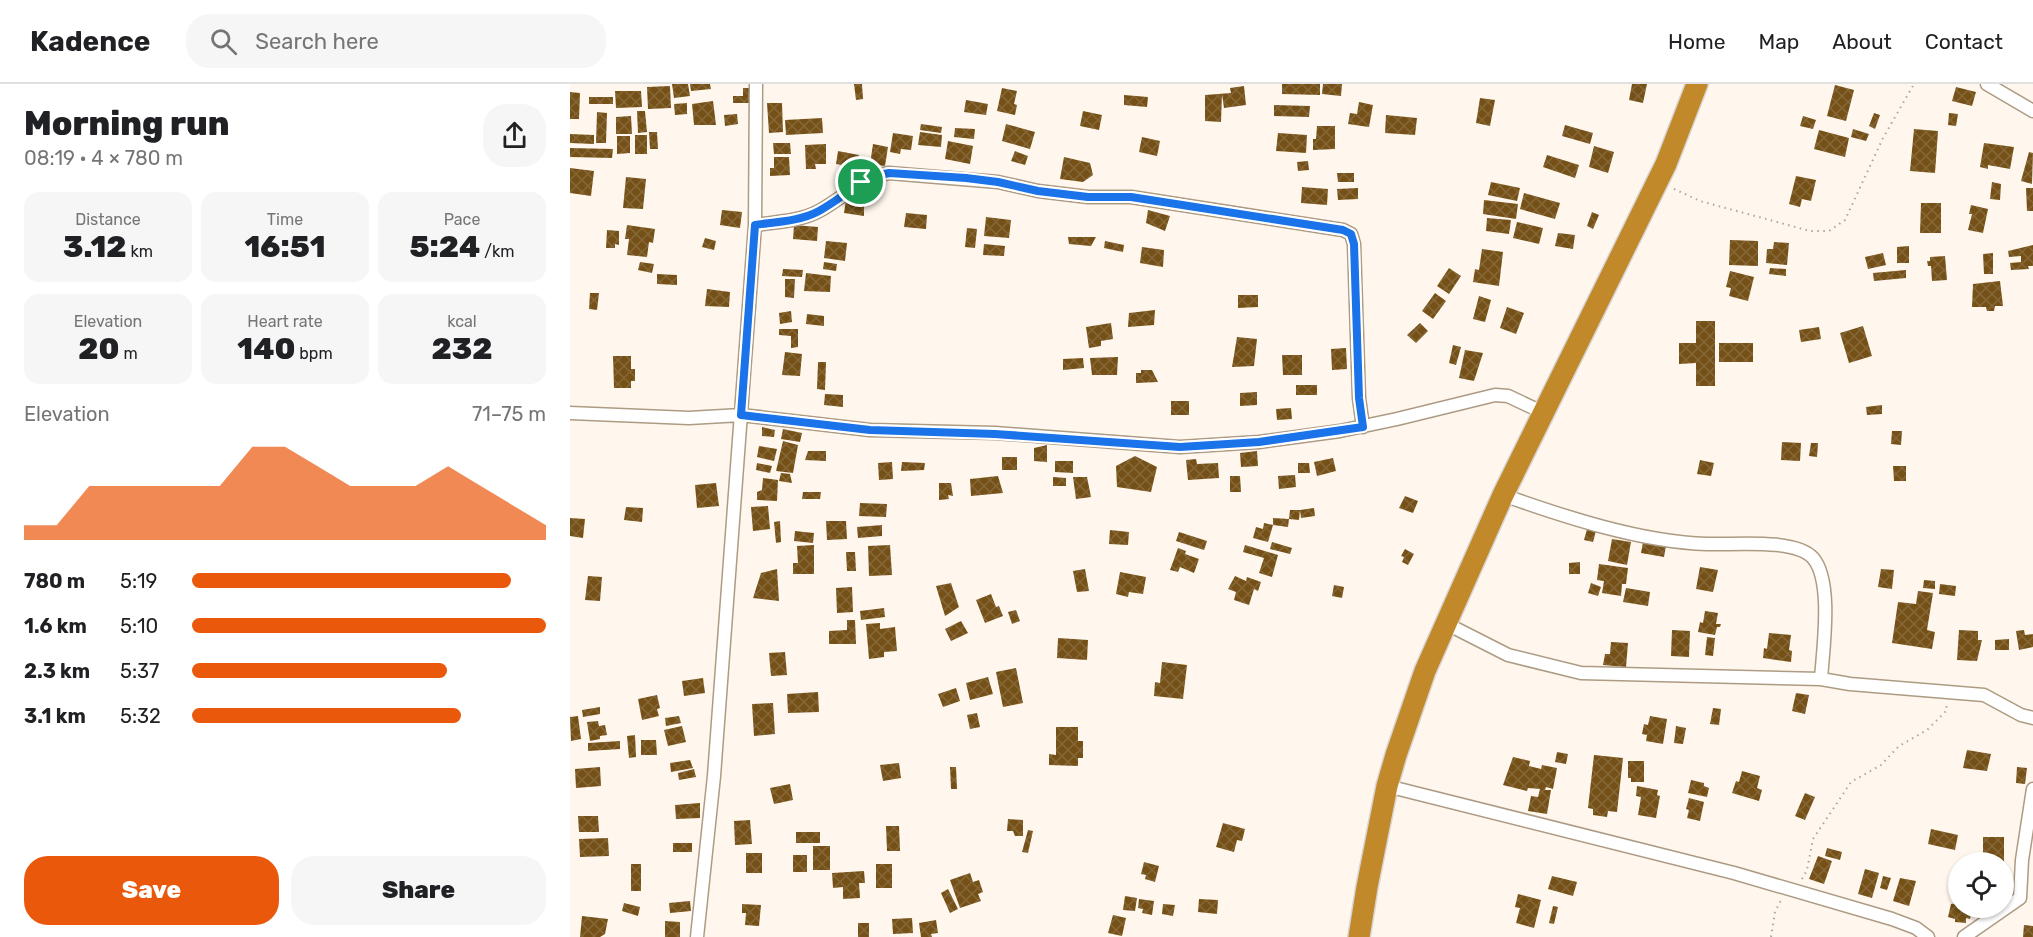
<!DOCTYPE html>
<meta charset="utf-8">
<style>
:root{--surface:#fff;--page:#f6f6f6;--text:#202124;--muted:#757577;--line:#e0e0e0;--accent:#ea580c}
body{margin:0;font-family:Rubik,sans-serif;background:var(--page);color:var(--text);height:100vh;display:flex;flex-direction:column;font-size:22px;white-space:nowrap}
*{box-sizing:border-box;margin:0}
p{font-size:20px;color:var(--muted)}
.icon{flex:none;width:33px;height:33px;fill:none;stroke:currentColor;stroke-width:2;stroke-linecap:round;stroke-linejoin:round}
.map{position:relative;flex:1;overflow:hidden}
.sheet{display:flex;flex-direction:column;background:var(--surface);width:570px}
.sheet>*{flex:none}
.controls{position:absolute;left:1378px;top:768px;display:grid;gap:12px}
.controls a{display:grid;place-items:center;width:66px;height:66px;border-radius:50%;background:var(--surface);box-shadow:0 2px 4px #0004;font-size:30px}
.pin{position:absolute;display:grid;place-items:center;width:51px;height:51px;color:#fff;margin:-26px;border:3px solid #fff;border-radius:50%;box-shadow:0 2px 6px #0007}
.round{display:grid;place-items:center;flex:none;width:63px;height:63px;border-radius:24px;background:var(--page)}
.headline{display:flex;align-items:center;justify-content:space-between;height:102px;padding:0 24px}
h1{font-size:33px;font-weight:800;line-height:45px}
.stats{display:grid;grid-template-columns:repeat(3,1fr);gap:9px;height:102px;padding:6px 24px}
.stats div{display:grid;align-content:center;border-radius:15px;background:var(--page);text-align:center}
.stats b{font-size:30px;font-weight:800}
.stats small{font-size:16px;font-weight:400}
.stats p{font-size:16px}
.chart{height:168px;padding:12px 24px}
.chart p{display:flex;justify-content:space-between}
.chart svg{width:100%;height:108px;margin-top:6px;fill:var(--accent);opacity:.7}
.button{display:flex;gap:12px;margin-top:auto;padding:12px 24px}
.button a{flex:1;height:69px;border-radius:24px;background:var(--accent);color:#fff;font-size:24px;font-weight:800;line-height:69px;text-align:center}
.button a+a{background:var(--page);color:var(--text)}
ul{padding:0 24px;list-style:none;font-size:20px}
li{display:grid;grid-template-columns:96px 72px 1fr;align-items:center;height:45px}
li i{height:15px;border-radius:8px;background:var(--accent)}
header{display:flex;align-items:center;gap:36px;box-sizing:border-box;height:84px;padding:0 30px;background:var(--surface);border-bottom:2px solid var(--line)}
header strong{font-size:28px}
nav{display:flex;gap:33px;margin-inline-start:auto;font-size:21px}
.search{width:420px;height:54px;background:var(--page);display:flex;align-items:center;gap:15px;box-sizing:border-box;padding:0 21px;border-radius:24px;color:var(--muted);font-size:22px}
main{display:flex;flex:1;min-height:0}
.map>svg:first-child{display:block}
.building{fill:url(#building-cross-hatch)}
.lines{fill:none;stroke-linecap:round;stroke-linejoin:round}
.street-casing{stroke:#ad9b83;stroke-width:15}
.highway-casing{stroke:#d7d5d3;stroke-width:24}
.path{stroke:#ada59b;stroke-width:2;stroke-dasharray:1.5 4.5;stroke-linecap:butt}
.street{stroke:#fff;stroke-width:12}
.highway{stroke:#c2892b;stroke-width:21}
.route-casing{stroke:#fff;stroke-width:12}
.route{stroke:#1a73e8;stroke-width:8}
</style>
<header>
<strong>Kadence</strong>
<div class="search"><svg class="icon" aria-label="search" viewBox="0 0 24 24"><circle cx="10" cy="10" r="6"/><path d="M15 15l6 6"/></svg>Search here</div>
<nav><a>Home</a><a>Map</a><a>About</a><a>Contact</a></nav>
</header>
<main>
<section class="sheet">
<div class="headline"><div><h1>Morning run</h1><p>08:19 · 4 × 780 m</p></div><a class="round"><svg class="icon" aria-label="share" viewBox="0 0 24 24"><path d="M12 15V3M7 8l5-5 5 5M5 13v7h14v-7"/></svg></a></div>
<div class="stats">
<div><p>Distance</p><b>3.12<small> km</small></b></div>
<div><p>Time</p><b>16:51</b></div>
<div><p>Pace</p><b>5:24<small> /km</small></b></div>
</div>
<div class="stats">
<div><p>Elevation</p><b>20<small> m</small></b></div>
<div><p>Heart rate</p><b>140<small> bpm</small></b></div>
<div><p>kcal</p><b>232</b></div>
</div>
<div class="chart"><p><span>Elevation</span>71–75 m</p>
<svg viewBox="0 0 160 44" preserveAspectRatio="none"><path d="M0 44V38L10 38L20 22L30 22L40 22L50 22L60 22L70 6L80 6L90 14L100 22L110 22L120 22L130 14L140 22L150 30L160 38V44z"/></svg>
</div>
<ul>
<li><b>780 m</b>5:19<i style="width:90%"></i></li>
<li><b>1.6 km</b>5:10<i style="width:100%"></i></li>
<li><b>2.3 km</b>5:37<i style="width:72%"></i></li>
<li><b>3.1 km</b>5:32<i style="width:76%"></i></li>
</ul>
<div class="button"><a>Save</a><a>Share</a></div>
</section>
<div class="map">
<svg width="1463" height="853" viewBox="0 0 1463 853">
<defs>
<pattern id="building-cross-hatch" width="8" height="8" patternUnits="userSpaceOnUse" patternTransform="scale(1.5)"><rect width="8" height="8" fill="#755117"/><path d="M0 0l8 8M0 8l8-8" fill="none" stroke="#856738"/></pattern>
</defs>
<rect width="100%" height="100%" fill="#fff7ed"/>
<path class="building" d="M102,0H118L120,12L104,14Z
M120,0H140L141,5L121,7Z
M284,0H292L293,15L286,16Z
M712,0H750V11L712,10Z
M753,0H772L771,12L752,10Z
M1062,0H1077L1073,19L1059,16Z
M1265,1L1284,6L1276,37L1257,32Z
M100,2L101,24L78,25L77,3Z
M674,2L676,21L654,24L652,10L651,38L635,37V11L661,9L660,4Z
M1386,3L1406,8L1402,22L1382,17Z
M173,4H180V19H163V12H173Z
M432,4L447,7L444,20L447,21L445,31L427,27Z
M45,7H71L72,23L46,24Z
M0,8L10,9L9,35H0Z
M554,11L578,13L577,23L554,21Z
M19,13H43V20H19Z
M910,14L925,16L920,42L906,39Z
M396,16L418,20L416,31L394,28Z
M143,17L146,41H124L122,20Z
M789,18L803,21L799,43L778,40L780,29L787,30Z
M117,19V30L105,31L104,20Z
M197,19H212L213,48L199,49Z
M704,21L740,22L739,33L704,32Z
M67,27H75L77,48L68,49Z
M513,27L532,31L529,46L510,42Z
M27,28L37,29L36,59H26Z
M1304,29L1310,31L1305,45L1299,42Z
M1379,29L1388,30L1386,42L1378,41Z
M167,30L168,40L155,42L154,31Z
M816,31L847,34L845,51L815,49Z
M61,32L62,50H46V33Z
M1233,32L1246,36L1243,45L1230,42Z
M252,34L253,49L216,51L215,36Z
M351,40L372,43L371,49L350,46Z
M436,40L465,48L460,65L432,57Z
M995,41L1023,49L1020,60L992,52Z
M747,42H765V65L743,66V55H746Z
M385,44L405,45L404,55L384,53Z
M1283,45L1299,50L1296,57L1281,53Z
M1344,45L1368,47L1365,89L1340,87Z
M1249,46L1279,54L1275,73L1244,65Z
M79,48H87L88,65H80Z
M350,48L372,51L371,63L348,61Z
M323,49L343,52L341,66L331,65L330,70L320,68Z
M708,49L737,51L736,69L706,67Z
M0,50L24,51V60L0,59Z
M65,51H77V70H65Z
M47,52H60V69L47,70Z
M572,53L590,57L587,72L569,68Z
M378,57L403,62L400,80L375,75Z
M203,59H220L221,70H204Z
M1414,59L1444,63L1440,85L1418,81V85L1410,83Z
M256,60V80H245L246,85H236L235,61Z
M303,60L318,63L315,82L300,80Z
M1024,62L1044,68L1038,89L1019,83Z
M0,64L43,65L42,74L0,73Z
M268,67L289,71L287,84L280,83L279,88L270,86L272,81L266,80Z
M445,67L458,72L455,81L441,77Z
M1459,68L1463,69L1462,100L1451,97Z
M977,71L1009,81L1005,94L973,83Z
M204,73H219L220,91L200,92V84H204Z
M494,73L520,79L523,91L513,98L490,95Z
M738,77L739,86L728,87L727,78Z
M0,84L24,87L21,112L0,109Z
M767,89H784V98H768Z
M1226,92L1246,96L1241,117L1232,115L1230,123L1219,120Z
M56,93L76,95L73,125L53,124Z
M921,98L950,104L947,117L918,111Z
M1422,98L1431,100L1430,116L1420,115Z
M732,103L758,105L757,121L731,119Z
M788,104V115L768,116L767,105Z
M1456,104H1463V127H1457Z
M954,109L990,119L985,135L950,125Z
M276,116L286,117V122L290,123L291,119L294,121V132L274,129Z
M914,116L948,120L946,135L913,130Z
M1351,119H1371V149H1350Z
M1401,121L1418,125L1413,149L1398,146L1402,130H1399Z
M152,126L172,128L170,144L150,141Z
M578,126L600,132L595,147L576,139Z
M1022,128L1029,131L1023,145L1017,142Z
M336,129L357,131L356,145L334,143Z
M416,133L441,136L439,154L414,152Z
M917,134L941,136L939,150L916,147Z
M947,138L973,144L969,160L943,154Z
M57,141L85,145L83,159L79,158L77,173L57,171L59,155H55Z
M224,141L248,143L247,157L223,155Z
M397,144L407,145L405,164L395,163Z
M37,146L49,147V161L45,160V164H36Z
M988,149L1005,151L1003,165L985,162Z
M498,153H526L521,162L499,160Z
M135,154L146,157L144,166L132,163Z
M1160,156L1188,157V182L1159,181Z
M256,157L277,159L275,177L254,174Z
M535,157L554,161L553,168L534,164Z
M1204,158L1219,159L1217,181L1196,179L1197,165H1203Z
M414,160L435,162L434,172L413,171Z
M1463,161V182H1458L1459,185L1441,186L1440,179L1451,178V172L1439,173L1438,167Z
M1339,162V179H1327V163Z
M572,163L594,166L593,183L570,179Z
M912,165L933,168L929,202L903,198L905,185L909,186Z
M1313,169L1316,181L1298,185L1295,173Z
M1423,169V190H1414L1413,170Z
M1375,172L1377,196L1362,197L1361,182H1358L1357,177H1360V173Z
M70,178L84,180L82,189L68,186Z
M254,178L267,180L266,187L253,185Z
M879,184L891,192L879,210L867,202Z
M1200,184L1216,185V192L1199,190Z
M213,185L233,186L232,193L212,192Z
M1336,186V194L1304,197L1303,189Z
M1160,187L1184,193L1178,217L1159,212L1161,204L1156,203Z
M236,189L261,192L260,208L234,207Z
M87,190L107,191V201L87,200Z
M215,195H225L224,214L215,213Z
M1430,197L1433,222H1425L1424,227H1417L1416,223H1402L1403,200Z
M137,205L160,208L159,223L135,222Z
M20,209H29L27,226L19,225Z
M865,209L876,217L863,235L852,227Z
M668,211H688V223L668,224Z
M909,212L921,216L915,238L903,235Z
M937,223L954,229L946,250L930,244Z
M585,226L584,241L558,243L559,229Z
M221,227L222,238L210,240L209,229Z
M237,230L254,232V242L236,240Z
M1126,237H1145V302H1126V279L1109,280V259H1126Z
M541,239L543,255L531,257V262L519,264L516,243Z
M850,239L858,247L846,259L837,251Z
M1293,242L1302,272L1279,279L1270,249Z
M1249,243L1251,255L1231,258L1229,246Z
M209,245H228V263L221,264V252L209,251Z
M667,253L687,255L684,282L662,283Z
M1149,259H1183V278H1149Z
M883,261L891,263L886,281L879,279Z
M776,264L777,285L762,286L761,265Z
M895,266L913,269L904,297L889,294Z
M215,268L232,270L230,292L212,291Z
M712,271H732V291H713Z
M43,272H61V285H65V297H61V304H44Z
M548,273L547,291H522L520,274Z
M513,274L514,284L493,286V275Z
M248,278H256L255,306L247,305Z
M571,286H582L588,298L566,299V289H571Z
M726,301H747V311H726Z
M687,308V321L670,322V309Z
M255,310L273,311V323L254,321Z
M601,317H619V331H601Z
M1312,321V330L1297,331L1296,323Z
M721,324L722,335L707,336L706,325Z
M192,343L205,346L204,353L192,352Z
M213,345L232,349L230,358L211,355Z
M1322,347H1332L1331,361L1321,360Z
M213,357L228,361L223,389L206,387Z
M1212,358L1231,359L1230,377L1211,376Z
M1241,359H1248L1247,373L1239,372Z
M477,361V378L464,377V364Z
M189,362L207,365L204,377L187,373Z
M238,367H256V377L235,376Z
M687,367L688,382L671,383L670,369Z
M565,372L587,383L581,408L547,403L546,382Z
M432,373H447V386H432Z
M763,374L766,387L747,392L744,378Z
M626,375L627,380L648,379L649,394L618,396L616,376Z
M1130,376L1144,379L1141,392L1127,390Z
M485,377H503V389L485,388Z
M322,378L323,395L309,396L308,379Z
M332,378L355,379L354,386L331,387Z
M187,379L202,382L200,389L186,386Z
M728,379H739L740,389H728Z
M1323,382H1336V397H1324Z
M211,389L220,390L222,399L209,397Z
M725,391L726,403L709,405L708,392Z
M428,392L433,409L401,412L400,395Z
M660,392H670L671,408H660Z
M483,393L496,394V402H483Z
M503,393H517L521,413L506,415Z
M193,394L208,396L207,417L187,416V408L192,406Z
M146,399L149,422L127,424L125,401Z
M369,399H381L383,412L378,411L379,415L369,416Z
M233,408H251L250,415H232Z
M835,412L848,417L843,429L829,424Z
M290,419L317,420L316,433L289,432Z
M198,422L200,445L183,447L181,423Z
M56,423L73,424L72,438L54,436Z
M744,424L745,432L731,434L730,426Z
M720,426H730L729,436L719,435Z
M0,434L15,435L13,454L0,452Z
M703,434L719,435L718,443L703,441Z
M210,437L211,458L206,459L204,438Z
M256,437H276L277,455L257,456Z
M694,439L703,441L698,458L683,454L686,443L693,445Z
M312,441V452L288,454L287,443Z
M1017,445L1026,447L1023,458L1014,456Z
M540,446L559,448L558,461L539,460Z
M225,447L244,449L243,459L224,457Z
M609,448L637,457L634,466L606,457Z
M1042,455L1061,458L1057,481L1038,477Z
M702,458L722,464L720,470L700,465Z
M1073,458L1096,462L1094,473L1071,469Z
M244,461V490H223V479H228L227,462Z
M320,461L322,491L299,492L298,462Z
M675,461L708,471L702,493L689,489L694,474L673,468Z
M608,464L616,467L615,470L629,475L624,489L610,483L608,488L600,486Z
M835,465L844,470L838,481L832,478L834,473L831,472Z
M276,468H285L286,487H277Z
M1010,478V490H999V479Z
M1029,480L1058,484L1056,500H1052L1051,512L1032,509L1034,497L1027,496Z
M1130,483L1148,486L1143,508L1126,505Z
M207,485L209,517L183,514L191,489Z
M515,485L519,507L507,508L503,487Z
M1311,485L1324,486L1322,505L1308,503Z
M550,488L576,493L573,510L559,508L558,513L546,510Z
M18,492L32,493L30,517L15,516Z
M665,492L676,497L677,493L691,498L688,507L684,505L679,521L664,516L666,508L658,505Z
M1354,496L1365,497V505L1353,504Z
M381,499L389,523L375,532L366,502Z
M1021,499L1031,503L1028,512L1018,509Z
M1370,500L1386,502L1385,512L1369,510Z
M764,501L774,503L772,514L762,512Z
M282,503L283,528L267,529L266,504Z
M1056,504L1080,508L1078,522L1053,518Z
M1348,507L1363,509L1357,546L1365,548L1362,565L1322,559L1328,518L1346,520Z
M421,510L426,523L429,522L433,532L415,539L406,516Z
M314,524L315,533L291,536L290,527Z
M446,526L450,537L442,540L438,528Z
M1135,527L1148,529L1146,540H1151L1150,543H1147L1145,551L1128,548L1130,538L1133,539Z
M277,536H285L286,560H259V547L277,546Z
M391,537L398,549L381,557L375,545Z
M310,539V545L325,543L327,567L314,568V573L299,575L296,540Z
M1102,546L1120,547L1119,573L1101,572Z
M1389,546L1408,547V556H1412L1407,577L1387,576Z
M1454,546L1455,551L1463,550V563L1449,566L1446,547Z
M1199,549L1221,551L1219,566L1222,567L1221,578L1193,574L1194,564L1197,565Z
M1137,553L1145,554L1143,572L1135,571Z
M488,554L518,556L517,576L487,574Z
M1439,555V566H1425V556Z
M1041,558L1058,559L1056,583L1033,581L1035,570H1040Z
M215,568L217,591L201,592L199,569Z
M592,578L617,581L613,615L584,612L585,598L590,599Z
M446,584L453,619L433,623L426,588Z
M418,593L423,610L400,616L396,599Z
M133,594L135,609L114,612L112,597Z
M386,604L390,617L373,623L368,610Z
M248,608L249,628L218,629L217,610Z
M1226,609L1239,611L1235,630L1222,627Z
M87,611L90,624L87,625L89,632L72,636L68,615Z
M203,619L205,650L184,652L182,620Z
M30,623V630L13,633L12,626Z
M1143,624L1151,625L1149,641L1140,640Z
M407,629L410,643L400,645L397,631Z
M8,632L11,655L1,657L0,633Z
M109,632L111,639L96,642L95,634Z
M1080,632L1097,635L1093,660L1076,657L1077,651L1072,650L1074,640L1078,641Z
M28,637L29,642L35,641L37,651L30,652V655L20,657L17,638Z
M112,642L116,658L98,662L94,646Z
M1106,642L1116,644L1113,660L1104,659Z
M486,643H508V657H513V674H508V682L479,681V670L486,671Z
M65,651L66,673L59,674L57,652Z
M71,656H86L87,671H71Z
M50,657V665L18,667V659Z
M1397,666L1421,670L1417,687L1393,684Z
M987,668L998,670L996,680L985,678Z
M1024,671L1053,674L1047,728L1038,727L1037,733L1023,731V725L1018,724Z
M943,673L960,677L959,682L971,685L972,681L987,684L983,705L976,703L975,706H981L977,730L958,727L961,712L968,713L970,705L958,704L957,707L933,701Z
M120,676L123,684L101,688L100,679Z
M1058,677H1074V698H1061V694H1058Z
M329,679L331,694L313,697L310,681Z
M30,683L31,702L6,704L5,685Z
M380,683H386L387,705H381Z
M1447,683L1457,684L1455,700L1446,699Z
M124,685L126,693L109,696L108,689Z
M1172,687L1190,692L1187,704L1192,706L1189,717L1162,709L1166,697L1169,698Z
M1121,696L1134,699V702L1139,704L1137,713L1118,709Z
M220,700L223,716L204,720L200,704Z
M1067,702L1088,706L1087,711L1090,712L1086,734L1068,731L1071,713L1066,712Z
M1235,709L1245,713L1235,736L1225,732Z
M1119,714L1134,718L1130,737L1117,734L1119,726L1116,725Z
M130,719V734L106,735L105,721Z
M8,732H28L29,748H9Z
M438,735L453,736V752H445L443,747H437Z
M180,736L182,760L165,761L164,737Z
M653,739L675,745L672,757L667,756L664,768L646,763Z
M316,742H329L330,767H317Z
M1361,745L1388,751L1385,766L1358,760Z
M458,746L463,747L458,769L452,768Z
M226,748H250V759H226Z
M1413,753H1434V778H1413Z
M38,754L39,772L10,773L9,755Z
M103,759H122V768H103Z
M243,762H260V786H243Z
M1257,764L1272,768L1270,776L1255,772Z
M176,769H192V789H176Z
M223,771H237V788H223Z
M1248,772L1262,777L1254,800L1239,795Z
M574,778L589,782L585,798L575,795L576,791L571,790Z
M61,780H71V807H61Z
M306,780H322V804H306Z
M1295,785L1309,789L1302,814L1288,810Z
M294,787L295,799H289L290,814L273,815V803L263,804L262,789Z
M400,789L403,798L409,796L413,808L408,810L411,817L390,824L380,796Z
M982,792L1007,798L1003,812L978,805Z
M1313,792L1321,794L1317,806L1310,804Z
M1330,794L1346,797L1339,822L1323,817Z
M378,805L388,825L380,829L371,809Z
M948,810L971,816L964,844L946,839L950,824L945,823Z
M555,812L567,814L565,827L553,826Z
M569,815L584,817L582,831L572,829L573,825L568,824Z
M629,815L648,816L647,830L628,828Z
M120,817L121,827L100,829L99,819Z
M54,819L70,823L68,832L52,827Z
M1389,819V824H1402L1400,835L1396,834V839L1385,838V835L1378,833L1381,820Z
M172,820L191,821L189,842L175,841L176,829H172Z
M593,820L605,821L603,832L592,830Z
M983,822L988,823L984,840L979,839Z
M543,831L556,834L552,852L538,849Z
M12,832L38,835L35,850L30,853H10Z
M342,834L343,849L323,850L322,835Z
M366,836L368,849L361,850L362,853H351L349,839Z
M95,837L110,838V853H95Z
M288,839H299V853H288Z
M1454,841L1463,842V853H1453Z"/>
<g class="lines">
<g class="street-casing">
<path id="street" d="M1417,0L1463,27
M185,141C206,138 231,137 249,127C273,114 291,94 319,89L428,98L468,107L518,113H561L773,146L781,150L784,160L789,314L793,343
M0,329L119,334L171,331L300,346L425,349L610,363L689,358L770,347L827,335L925,311L938,312L974,329
M933,411C995,433 1071,458 1137,460C1163,461 1225,454 1243,474C1263,497 1253,565 1251,595L1280,600L1414,611L1451,631L1463,634
M875,539L938,571L1011,589L1251,595
M817,702L1164,789L1322,835L1346,844L1358,853
M127,853L144,692L185,141L186,0
M1394,853L1450,814L1452,776L1463,705"/>
</g>
<g class="highway-casing">
<path id="highway" d="M789,853L797,803L817,702L826,671L855,587L933,411L1096,80L1127,0"/>
</g>
<path class="path" d="M1104,105L1130,117L1240,147H1259L1275,136L1313,54L1344,0
M1232,795L1237,786L1243,755L1281,698L1311,681L1329,662L1357,646L1377,626L1376,620
M1201,853L1205,828L1211,816"/>
<use href="#street" class="street"/>
<use href="#highway" class="highway"/>
</g>
<g class="lines">
<g class="route-casing">
<path id="route" d="M319,89L396,94L428,98L468,107L518,113H561L773,146L781,150L784,160L789,314L793,343L689,358L610,363L425,350L300,346L171,331L185,141C206,138 231,137 249,127C273,114 291,94 319,89Z"/>
</g>
<use href="#route" class="route"/>
</g>
</svg>
<div class="controls">
<a><svg class="icon" aria-label="locate" viewBox="0 0 24 24"><circle cx="12" cy="12" r="6"/><path d="M12 2v4M12 18v4M2 12h4M18 12h4"/></svg></a>
</div>
<div class="pin" style="left:291px;top:98px;background:#1e9e55"><svg class="icon" aria-label="arrive" viewBox="0 0 24 24"><path d="M6 21V4h12l-3 4 3 4H6"/></svg></div>
</div>
</main>
